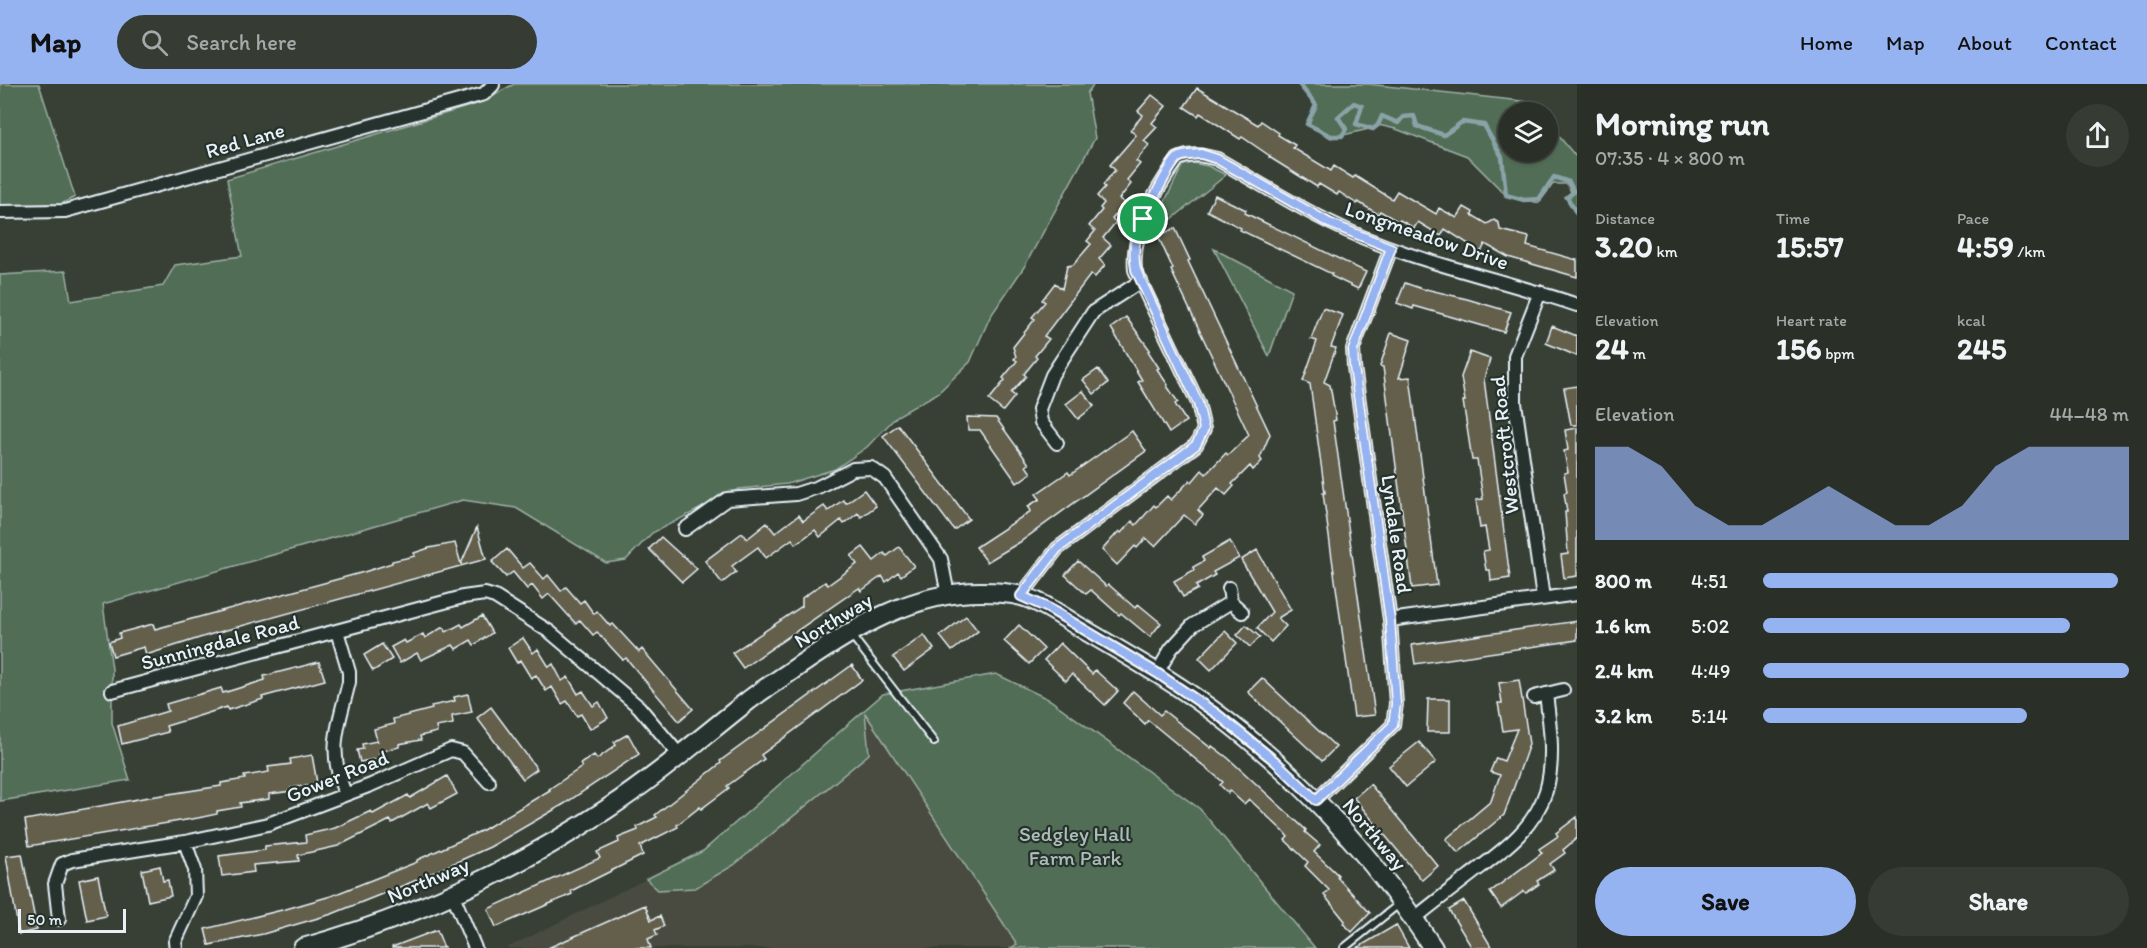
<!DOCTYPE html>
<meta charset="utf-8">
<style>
:root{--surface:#2a3028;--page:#363c34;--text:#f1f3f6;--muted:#a5a9a8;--line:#464b45;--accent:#95b2f1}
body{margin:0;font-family:Itim,sans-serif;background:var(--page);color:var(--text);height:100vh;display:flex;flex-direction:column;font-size:22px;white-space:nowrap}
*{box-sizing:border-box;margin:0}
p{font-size:20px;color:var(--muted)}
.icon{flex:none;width:33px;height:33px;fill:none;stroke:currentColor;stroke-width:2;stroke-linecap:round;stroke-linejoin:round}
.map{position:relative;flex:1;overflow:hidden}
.sheet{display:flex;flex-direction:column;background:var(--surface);width:570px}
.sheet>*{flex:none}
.fabs{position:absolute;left:1498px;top:18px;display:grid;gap:12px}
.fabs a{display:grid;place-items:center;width:60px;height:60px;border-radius:50%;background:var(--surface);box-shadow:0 2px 4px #0004,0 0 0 2px var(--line);font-size:30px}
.scale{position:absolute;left:18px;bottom:15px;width:108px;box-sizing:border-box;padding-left:6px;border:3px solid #e8f1f8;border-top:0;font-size:16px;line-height:21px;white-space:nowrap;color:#e8f1f8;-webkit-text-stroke:4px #26332d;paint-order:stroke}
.pin{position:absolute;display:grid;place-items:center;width:51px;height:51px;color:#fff;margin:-26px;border:3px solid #fff;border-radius:50%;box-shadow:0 2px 6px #0007}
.round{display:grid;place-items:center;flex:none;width:63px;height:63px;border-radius:32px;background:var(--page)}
.summary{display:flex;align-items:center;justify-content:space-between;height:102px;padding:0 18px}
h1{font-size:33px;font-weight:700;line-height:45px}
.figures{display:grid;grid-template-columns:repeat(3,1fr);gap:9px;height:102px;padding:6px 18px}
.figures div{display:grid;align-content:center}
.figures b{font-size:30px;font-weight:700}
.figures small{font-size:16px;font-weight:400}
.figures p{font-size:16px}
.chart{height:168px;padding:12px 18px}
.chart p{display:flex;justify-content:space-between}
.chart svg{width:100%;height:108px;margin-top:6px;fill:var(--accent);opacity:.7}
.primary-button{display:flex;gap:12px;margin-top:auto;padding:12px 18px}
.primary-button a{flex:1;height:69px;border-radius:36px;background:var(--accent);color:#111;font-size:24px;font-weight:700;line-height:69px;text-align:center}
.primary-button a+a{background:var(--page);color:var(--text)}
ul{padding:0 18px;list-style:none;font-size:20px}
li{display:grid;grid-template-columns:96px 72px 1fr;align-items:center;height:45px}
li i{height:15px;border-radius:8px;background:var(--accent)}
header{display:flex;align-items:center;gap:36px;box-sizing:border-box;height:84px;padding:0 30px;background:var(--accent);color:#111}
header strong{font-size:28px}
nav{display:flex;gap:33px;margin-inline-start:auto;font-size:21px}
.search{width:420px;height:54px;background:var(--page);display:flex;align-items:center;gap:15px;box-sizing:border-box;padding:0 21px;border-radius:33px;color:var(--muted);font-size:22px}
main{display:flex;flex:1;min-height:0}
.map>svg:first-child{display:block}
.built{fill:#484c41}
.green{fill:#516d55;stroke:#9cafa6;stroke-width:1.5}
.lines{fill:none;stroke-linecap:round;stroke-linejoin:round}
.stream{stroke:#8aa3a8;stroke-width:4.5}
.building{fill:#635f4c;stroke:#e8f1f8;stroke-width:1.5}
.lane-casing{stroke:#e8f1f8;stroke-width:10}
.street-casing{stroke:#e8f1f8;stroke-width:16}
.secondary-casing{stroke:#e8f1f8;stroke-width:22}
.lane{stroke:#26332d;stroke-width:6}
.street{stroke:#26332d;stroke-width:12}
.secondary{stroke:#26332d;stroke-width:18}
.route-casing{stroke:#fff;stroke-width:12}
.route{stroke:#95b2f1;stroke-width:8}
.labels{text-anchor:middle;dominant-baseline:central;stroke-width:4.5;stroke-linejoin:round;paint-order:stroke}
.street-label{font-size:21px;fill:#e8f1f8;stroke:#26332d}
.park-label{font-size:21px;fill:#acbcb7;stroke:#26332d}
</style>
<header>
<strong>Map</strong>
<div class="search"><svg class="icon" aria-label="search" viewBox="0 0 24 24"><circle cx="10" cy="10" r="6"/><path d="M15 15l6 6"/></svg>Search here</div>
<nav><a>Home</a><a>Map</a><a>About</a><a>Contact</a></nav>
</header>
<main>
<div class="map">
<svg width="1577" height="864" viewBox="0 0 1577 864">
<rect width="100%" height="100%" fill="#384036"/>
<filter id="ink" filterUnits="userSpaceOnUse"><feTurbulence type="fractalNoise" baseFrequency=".0167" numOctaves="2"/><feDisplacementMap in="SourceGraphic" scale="12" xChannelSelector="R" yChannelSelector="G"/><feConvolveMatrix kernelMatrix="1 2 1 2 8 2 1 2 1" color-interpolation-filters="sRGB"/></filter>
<g filter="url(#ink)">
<path class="built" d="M864,628L1017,860L1011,864H507L703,767Z"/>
<path class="green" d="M0,0H39L75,113L61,120L0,121Z
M514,0H1094L1087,9L1095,54L1024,183L990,233L970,278L938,309L897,332L867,363L835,385L787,400L739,405L652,449L626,476L606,479L516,424L463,416L103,520L112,585V639L130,696L0,717V191L66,187L71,217L163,202L175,181L242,172L227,95L477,20Z
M1299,0H1368L1530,18L1539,28H1509V68H1548V39L1577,74V130L1565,113L1571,108L1567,100H1553L1539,119L1506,111L1467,72L1396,45L1378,41L1373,44L1331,54L1309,41L1315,21Z
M1193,79L1208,82L1226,91L1145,157L1183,81Z
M1214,165L1292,206L1269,272Z
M996,590L1050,616L1200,725L1315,864H1011L1017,860L865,629L869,670L734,781L695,804L658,806L646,795L703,767L883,610Z"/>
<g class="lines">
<path class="stream" d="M1299,0L1316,21L1307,40L1331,52H1342L1346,45L1338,33L1354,19L1362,22L1356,40L1373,45L1378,41L1382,32L1398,39L1403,33L1414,32L1417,42L1444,51L1462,38L1484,41L1502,73L1506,111L1524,116L1539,115L1554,93L1569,98L1574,108L1567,113L1577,130"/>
</g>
<path class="building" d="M1197,4L1258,41L1261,37L1279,49L1278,51L1295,61L1293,64L1331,87L1334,82L1353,94L1355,92L1392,115L1397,107L1436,130L1439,124L1457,134L1464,123L1473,128L1472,131L1487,140L1494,136L1499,139L1500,146L1529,153L1527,162L1577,176V193L1508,173L1485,160L1481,168L1445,145L1441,152L1418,138L1414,144L1400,136L1399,138L1380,127L1378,130L1358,118L1357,120L1339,108L1337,111L1319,100L1317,103L1269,73L1270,72L1242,53L1240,55L1200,29L1198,32L1184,23Z
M1152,11L1166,22L1152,39L1157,43L1144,57L1149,61L1136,77L1140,80L1127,96L1131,100L1119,115L1125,119L1112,135L1116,138L1103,154L1111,161L1099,175L1105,181L1095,193L1091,190L1044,252L1049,255L1035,272L1037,274L1024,290L1026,292L1011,309L1015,312L1003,327L989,316L1005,296L1003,294L1017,277L1014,275L1016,273L1013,263L1035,235L1032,233L1045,218L1042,216L1055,199L1062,205L1067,182L1073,181L1091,160L1087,157L1095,147L1089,142L1102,126L1100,124L1104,119L1097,112L1105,103L1103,101L1115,86L1110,81L1136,51L1130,46L1143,31L1138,27Z
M1215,111L1246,126L1245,129L1366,188L1358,205L1331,192L1332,190L1240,146L1241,144L1207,127Z
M1175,144L1190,176L1188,177L1270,350L1260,374L1262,377L1253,386L1250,382L1232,400L1234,402L1226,411L1218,404L1198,426L1203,431L1195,440L1184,431L1155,462L1146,454L1137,464L1135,462L1117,481L1102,466L1119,447L1121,449L1132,437L1136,441L1154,421L1156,423L1167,412L1171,416L1190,396L1192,398L1202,386L1206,390L1226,369L1228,371L1249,351L1171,186L1173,185L1158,152Z
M1405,199L1425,206L1426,205L1467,215L1511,228L1504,248L1435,228L1414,222L1413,225L1397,219Z
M1323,224L1343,231L1331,263L1336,264L1324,298L1330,301L1336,336L1333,337L1375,631L1354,633L1323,409H1325L1310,300L1303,297L1317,257L1311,255Z
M1126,233L1150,266L1148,267L1159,284L1157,285L1168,301L1167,302L1178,318L1175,320L1186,337L1169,349L1138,298L1142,296L1111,244Z
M1552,242L1577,252V272L1546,259Z
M1391,249L1411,256L1399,294L1410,293L1437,501L1412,504L1383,283L1380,282Z
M1470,268L1490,275L1484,295L1510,494L1491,497L1490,486H1486L1483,467L1489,466L1485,443L1480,444L1476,416L1483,415L1477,376H1472L1463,317H1465L1461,293Z
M1098,285L1108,299L1094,310L1083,296Z
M1577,302V341H1571L1564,304Z
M1083,307L1094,322L1078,335L1066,320Z
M967,333L996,334L1029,380L1026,382L1031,389L1017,399L980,346H968Z
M898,341L969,435L954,446L883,352Z
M1577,344V492L1564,494L1561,471L1568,470L1565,428H1567L1564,409L1567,408L1564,389L1568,388L1564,367L1568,366L1565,346Z
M1132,347L1146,367L1020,458L987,478L976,463L1031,427L1028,422L1040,415L1036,410L1068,388L1070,391Z
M864,406L876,422L861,433L858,429L844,440L841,436L820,453L815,446L796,460L792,455L766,474L758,463L732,482L736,488L722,499L705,477L742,449L747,455L767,439L775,449L799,431L803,437L824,422L828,427L843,416L846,419Z
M477,443L486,475L212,550L146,571L144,563L113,572L109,558L120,554L119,549L153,540L155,545L364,488L392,479V477L415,472L414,469L429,464L455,459L461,480Z
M661,453L682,472L683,471L697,485L682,498L649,465Z
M1230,457L1239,474L1213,488L1215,491L1196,502L1198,505L1183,513L1174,497L1194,486L1193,483L1204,477L1202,473Z
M863,463L874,477L884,469L887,472L899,463L914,482L901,492L898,488L886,498L882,492L861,507L859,504L743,584L732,569L802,522V514L825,498L828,501L857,480L851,472Z
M507,465L523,484L530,479L544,495L548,491L561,507L566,503L580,519L584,516L594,530L597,527L610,542L613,540L639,568L642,565L693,625L679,637L626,574L623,576L597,548L593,551L580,536L576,540L549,510L543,515L532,501L527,505L513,488L506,493L492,478Z
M1257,466L1291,526L1278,534L1286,542L1271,558L1257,544L1272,528L1241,476Z
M1078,477L1106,502L1108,500L1135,524L1138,520L1161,539L1150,553L1121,529L1119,531L1091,506L1086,510L1065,491Z
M482,532L492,549L474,561L471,556L456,565L453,561L421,576L417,569L400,579L391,563L404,556L406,559L423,550L425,554L443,543L446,548L461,540L463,543Z
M966,532L978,547L952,567L940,552Z
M1577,537V556L1415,580L1412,561Z
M1019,541L1044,565L1029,580L1004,557Z
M1246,541L1260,553L1250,563L1237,551Z
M1225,547L1237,559L1211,586L1199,574Z
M924,551L934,565L904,587L893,573Z
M523,554L533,569L538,565L549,583L553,580L562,597L568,593L578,610L583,607L593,622L599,618L608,634L590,645L581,630L577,632L567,617L562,620L552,603L546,607L536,591L531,594L520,576L517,579L508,564Z
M1060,559L1092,590L1095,586L1118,607L1105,621L1072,590L1066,597L1044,576Z
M382,560L392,575L373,587L364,571Z
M319,578L325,596L262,613L263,615L228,626L227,623L186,636L166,642L168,648L122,660L118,642L168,627L166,620L221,604L223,609L265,596L264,592Z
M852,581L862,596L761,671L764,675L727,702L729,704L701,725L700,723L677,741L678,743L640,762L643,771L571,807L572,810L496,843L488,825L600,774L597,768L619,758L618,754L638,746L637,743L657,733L655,731L721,679L720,677Z
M1262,594L1336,663L1322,677L1248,608Z
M1519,596L1529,660L1514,703L1504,731L1458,769L1446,755L1491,717L1500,691L1490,688L1496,674L1504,677L1517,645L1503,647L1498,619H1502L1499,599Z
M1133,607L1160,631L1164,627L1211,664L1212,662L1228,674L1306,746L1305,748L1320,761L1314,768L1338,791L1337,793L1370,829L1352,848L1343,839L1345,837L1324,811L1329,806L1305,782L1308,778L1285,756L1288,753L1283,747L1249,715L1244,720L1230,707L1228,709L1220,701L1223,698L1148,636L1145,640L1123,619Z
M468,610L472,628L452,632L453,640L436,643L437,648L420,652L421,656L399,660V663L379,668L380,674L360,678L357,666L363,665L362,660L377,657L374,645L394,640L393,635L432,625L431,622L455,617L454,613Z
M1428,615H1450V648H1427Z
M491,623L537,685L523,695L477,634Z
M628,650L639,670L564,720L490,763L412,798L332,830L263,850L209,861L205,845L286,825L331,812L417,778V776L483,746L550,706L549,705L582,683L580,680L594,671L597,675L616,661L614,658Z
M1419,658L1436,678L1406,703L1389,682Z
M312,671L317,699L291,704L292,707L269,710V715L240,719L241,723L217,727V730L198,734L29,762L25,736L143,714L221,702V699L245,695L244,692L269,688L268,683L291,680L290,675Z
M447,692L457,710L431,724L428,719L392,739L390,736L338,762L298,771L299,777L253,781L254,788L222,792L219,772L265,766V762L306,758L305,751L335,744L371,727L373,730L408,711L410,714Z
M1370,700L1438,782L1422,796L1354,714Z
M1577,733V754L1563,766L1565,769L1550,780L1554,786L1537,797L1539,800L1526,809L1524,807L1501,824L1490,808L1542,769L1539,765L1558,752L1556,749Z
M22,770L37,846L19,850L6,772Z
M160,782L163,797L168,796L171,812L148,817L142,786Z
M98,792L106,832L87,836L79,796Z
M1464,817L1492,864H1472L1449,826Z
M645,821L651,836L660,832L664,842L655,846L657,851L648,855L651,864H548Z
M1396,841L1409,864H1357Z
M437,846L444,864H392V863Z"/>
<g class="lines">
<g class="lane-casing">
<path id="lane" d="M852,552L934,658
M1344,864L1399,820"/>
</g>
<g class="street-casing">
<path id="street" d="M0,128L65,127L484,10L493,1
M1540,208L1515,272V319L1543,514
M1057,359L1041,338L1039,325L1052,291L1093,228L1141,197
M685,445L727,415L796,410L818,403L853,385L871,384L885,394L941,475L948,511
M1229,504L1231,518L1242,528
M1021,512L1057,465L1196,361L1204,345L1198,319L1135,186C1131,147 1156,105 1178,75C1192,69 1202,71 1217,75C1254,96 1290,119 1329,138C1407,177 1495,193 1577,221
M1390,536L1577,510
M337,547L349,588V598C338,644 327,663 345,710
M1157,589L1171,565L1193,541L1231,518
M112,607L463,513L485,510L495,513L550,548L639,623L681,673
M1534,613L1563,606
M1316,716L1393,641L1396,620L1390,536L1354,283L1353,265L1391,164
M453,811L475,864
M59,835L55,800L62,780L72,776L185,758L268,740L371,701L451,666L463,669L489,698
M1414,835C1432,820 1451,806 1469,792C1499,769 1534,746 1546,707C1555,677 1550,641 1546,610
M176,864L175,858L196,812L195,786L185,758"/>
</g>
<g class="secondary-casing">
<path id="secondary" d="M303,864C412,834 513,787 607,725C657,692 702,653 749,616C765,604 783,593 800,581C854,544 912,508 981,508C993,508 1010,509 1022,512C1041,518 1059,530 1076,541C1100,555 1124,569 1147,583C1263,652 1360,751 1433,864"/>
</g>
<use href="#lane" class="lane"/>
<use href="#street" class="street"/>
<use href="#secondary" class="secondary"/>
</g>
</g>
<g class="lines" filter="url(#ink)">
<g class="route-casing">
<path id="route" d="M1201,70L1217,75L1329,139L1391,164L1353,266L1354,283L1390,536L1396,620L1393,641L1316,716L1275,677L1217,630L1157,589L1048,524L1021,512L1057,465L1196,361L1204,345L1198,319L1136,186C1134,175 1134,164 1136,153C1140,140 1169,81 1178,74C1185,70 1194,71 1201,70Z"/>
</g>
<use href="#route" class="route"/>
</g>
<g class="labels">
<g class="street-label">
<text transform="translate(245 56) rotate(-16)">Red Lane</text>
<text transform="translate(1427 151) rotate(19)">Longmeadow Drive</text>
<text transform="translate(1504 361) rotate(-96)">Westcroft Road</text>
<text transform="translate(1397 450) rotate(82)">Lyndale Road</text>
<text transform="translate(833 536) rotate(-31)">Northway</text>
<text transform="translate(220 558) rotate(-15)">Sunningdale Road</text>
<text transform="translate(337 692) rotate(-22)">Gower Road</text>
<text transform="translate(1375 750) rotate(50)">Northway</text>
<text transform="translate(428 796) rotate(-23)">Northway</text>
</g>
<g class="park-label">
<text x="1075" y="749">Sedgley Hall<tspan x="1075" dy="24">Farm Park</tspan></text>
</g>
</g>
</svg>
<div class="fabs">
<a><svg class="icon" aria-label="layers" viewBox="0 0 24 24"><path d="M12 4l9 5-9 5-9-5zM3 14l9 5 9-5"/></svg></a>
</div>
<div class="scale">50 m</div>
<div class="pin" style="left:1143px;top:135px;background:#1e9e55"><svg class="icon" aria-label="arrive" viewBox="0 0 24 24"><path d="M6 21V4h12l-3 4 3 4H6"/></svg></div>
</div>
<section class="sheet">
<div class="summary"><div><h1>Morning run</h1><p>07:35 · 4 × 800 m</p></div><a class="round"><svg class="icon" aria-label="share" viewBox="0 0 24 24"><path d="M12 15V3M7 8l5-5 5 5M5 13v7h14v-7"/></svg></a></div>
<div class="figures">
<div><p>Distance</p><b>3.20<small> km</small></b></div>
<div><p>Time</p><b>15:57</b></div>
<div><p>Pace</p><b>4:59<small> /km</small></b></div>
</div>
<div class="figures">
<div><p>Elevation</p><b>24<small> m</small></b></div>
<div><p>Heart rate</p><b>156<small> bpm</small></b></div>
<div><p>kcal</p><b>245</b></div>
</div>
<div class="chart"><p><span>Elevation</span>44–48 m</p>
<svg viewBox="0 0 160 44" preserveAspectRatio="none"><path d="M0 44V6L10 6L20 14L30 30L40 38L50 38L60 30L70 22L80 30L90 38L100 38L110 30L120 14L130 6L140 6L150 6L160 6V44z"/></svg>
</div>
<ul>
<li><b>800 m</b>4:51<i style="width:97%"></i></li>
<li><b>1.6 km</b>5:02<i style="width:84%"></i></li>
<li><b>2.4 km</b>4:49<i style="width:100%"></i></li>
<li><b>3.2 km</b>5:14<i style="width:72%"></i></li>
</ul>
<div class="primary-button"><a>Save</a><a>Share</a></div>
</section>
</main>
